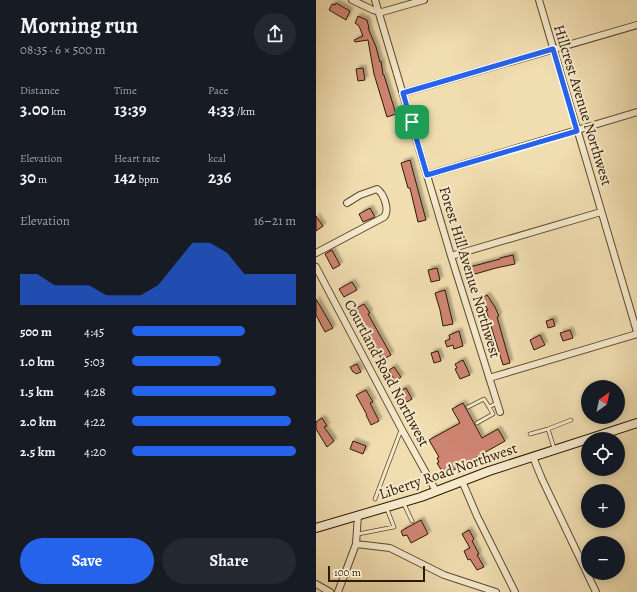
<!DOCTYPE html>
<meta charset="utf-8">
<style>
:root{--surface:#171b24;--page:#242831;--text:#f1f3f6;--muted:#9ea1a6;--accent:#2563eb}
body{margin:0;font-family:Alegreya,serif;background:var(--page);color:var(--text);height:100vh;display:flex;flex-direction:column;font-size:15px;white-space:nowrap}
*{box-sizing:border-box;margin:0}
p{font-size:13px;color:var(--muted)}
.icon{flex:none;width:22px;height:22px;fill:none;stroke:currentColor;stroke-width:2;stroke-linecap:round;stroke-linejoin:round}
.map{position:relative;flex:1;overflow:hidden}
.panel{display:flex;flex-direction:column;background:var(--surface);width:316px}
.panel>*{flex:none}
.needle{width:26px;rotate:33deg}
.fabs{position:absolute;left:265px;top:380px;display:grid;gap:8px}
.fabs a{display:grid;place-items:center;width:44px;height:44px;border-radius:50%;background:var(--surface);box-shadow:0 2px 10px #0003;font-size:20px}
.scale{position:absolute;left:12px;bottom:10px;width:97px;box-sizing:border-box;padding-left:4px;border:2px solid #2d1a00;border-top:0;font-size:11px;line-height:14px;white-space:nowrap;color:#2d1a00;-webkit-text-stroke:3px #f5e9cc;paint-order:stroke}
.pin{position:absolute;display:grid;place-items:center;width:34px;height:34px;color:#fff;margin:-17px;border-radius:8px;box-shadow:0 2px 6px #0006}
.round{display:grid;place-items:center;flex:none;width:42px;height:42px;border-radius:21px;background:var(--page)}
.summary{display:flex;align-items:center;justify-content:space-between;height:68px;padding:0 20px}
h1{font-size:22px;font-weight:700;line-height:30px}
.figures{display:grid;grid-template-columns:repeat(3,1fr);gap:6px;height:68px;padding:4px 20px}
.figures div{display:grid;align-content:center}
.figures b{font-size:17px;font-weight:700}
.figures small{font-size:11px;font-weight:400}
.figures p{font-size:11px}
.chart{height:112px;padding:8px 20px}
.chart p{display:flex;justify-content:space-between}
.chart svg{width:100%;height:72px;margin-top:4px;fill:var(--accent);opacity:.7}
.action{display:flex;gap:8px;margin-top:auto;padding:8px 20px}
.action a{flex:1;height:46px;border-radius:24px;background:var(--accent);color:#fff;font-size:16px;font-weight:700;line-height:46px;text-align:center}
.action a+a{background:var(--page);color:var(--text)}
ul{padding:0 20px;list-style:none;font-size:13px}
li{display:grid;grid-template-columns:64px 48px 1fr;align-items:center;height:30px}
li i{height:10px;border-radius:5px;background:var(--accent)}
main{display:flex;flex:1;min-height:0}
.map>svg:first-child{display:block}
.building{fill:#ce8573;stroke:#2d1a00;filter:url(#shadow)}
.lines{fill:none;stroke-linecap:round;stroke-linejoin:round}
.lane-casing{stroke:#5e4b2c;stroke-width:4.5}
.street-casing{stroke:#5e4b2c;stroke-width:8}
.secondary-casing{stroke:#2d1a00;stroke-width:10}
.lane{stroke:#f5e9cc;stroke-width:3}
.street{stroke:#f5e9cc;stroke-width:6}
.secondary{stroke:#f5e9cc;stroke-width:8}
.route-casing{stroke:#fff;stroke-width:8}
.route{stroke:#2563eb;stroke-width:5}
.labels{text-anchor:middle;dominant-baseline:central;stroke-width:4;stroke-linejoin:round;paint-order:stroke}
.street-label{font-size:15px;fill:#2d1a00;stroke:#f5e9cc}
</style>
<main>
<section class="panel">
<div class="summary"><div><h1>Morning run</h1><p>08:35 · 6 × 500 m</p></div><a class="round"><svg class="icon" aria-label="share" viewBox="0 0 24 24"><path d="M12 15V3M7 8l5-5 5 5M5 13v7h14v-7"/></svg></a></div>
<div class="figures">
<div><p>Distance</p><b>3.00<small> km</small></b></div>
<div><p>Time</p><b>13:39</b></div>
<div><p>Pace</p><b>4:33<small> /km</small></b></div>
</div>
<div class="figures">
<div><p>Elevation</p><b>30<small> m</small></b></div>
<div><p>Heart rate</p><b>142<small> bpm</small></b></div>
<div><p>kcal</p><b>236</b></div>
</div>
<div class="chart"><p><span>Elevation</span>16–21 m</p>
<svg viewBox="0 0 160 44" preserveAspectRatio="none"><path d="M0 44V25L10 25L20 32L30 32L40 32L50 38L60 38L70 38L80 32L90 19L100 6L110 6L120 12L130 25L140 25L150 25L160 25V44z"/></svg>
</div>
<ul>
<li><b>500 m</b>4:45<i style="width:69%"></i></li>
<li><b>1.0 km</b>5:03<i style="width:54%"></i></li>
<li><b>1.5 km</b>4:28<i style="width:88%"></i></li>
<li><b>2.0 km</b>4:22<i style="width:97%"></i></li>
<li><b>2.5 km</b>4:20<i style="width:100%"></i></li>
</ul>
<div class="action"><a>Save</a><a>Share</a></div>
</section>
<div class="map">
<svg width="321" height="592" viewBox="0 0 321 592">
<defs>
<filter id="shadow"><feDropShadow dx="3" dy="-3" stdDeviation="1" flood-color="#0004"/></filter>
</defs>
<rect width="100%" height="100%" fill="#f0ddb0"/>
<filter id="stains"><feTurbulence type="fractalNoise" baseFrequency=".005" numOctaves="4"/><feColorMatrix values="0 0 0 0 .2 0 0 0 0 .09 0 0 0 0 .02 0 0 0 .5 -.17"/></filter>
<radialGradient id="worn" r=".72"><stop offset=".6" stop-color="#630" stop-opacity="0"/><stop offset="1" stop-color="#630" stop-opacity=".3"/></radialGradient>
<path class="building" d="M20,3L34,11L30,20L13,10L16,4L19,5Z
M42,16L51,20L53,28H52L60,47L64,62L65,61L67,75H68L80,114L71,117L58,74L52,40L39,42L38,40L47,36L43,26L39,23Z
M47,68L49,80L42,81L40,69Z
M94,160L110,220L102,222L94,188H92L85,163Z
M54,208L59,217L47,222L43,214Z
M0,216L7,226L0,231Z
M16,250L24,265L17,269L9,254Z
M197,255L199,264L180,268L152,276L150,268L184,259V258Z
M121,268L124,280L115,282L112,270Z
M36,282L41,290L28,297L23,289Z
M129,290L137,324L127,326L124,310L119,293Z
M171,295L179,307L183,316L181,317L194,363L187,365L170,310H172L165,299Z
M0,299L17,328L9,332L0,315Z
M48,304L54,313L52,314L75,355L66,360L39,309Z
M237,319L239,326L232,328L230,321Z
M254,330L257,338L247,341L244,333Z
M143,331L147,346L138,349L137,345L131,347L129,341L134,339L133,335Z
M224,335L229,345L218,350L214,340Z
M122,351L125,361L118,363L115,353Z
M147,360L154,375L144,379L139,369L141,368L139,364Z
M41,364L45,372L40,374L38,372H37L34,367Z
M78,367L85,377L79,381L73,370Z
M90,388L96,399L89,403L83,391Z
M50,390L57,402L54,403L63,421L55,425L50,415H51L40,395Z
M147,403L166,438L182,429L189,441L134,472L127,473L121,463L123,462L121,458L123,457L113,440L144,423L136,409Z
M6,418L11,426L8,427L18,441L11,447L0,429V422Z
M37,441L50,446L47,454L34,449Z
M105,520L112,534L95,543L91,535L87,536L85,531Z
M153,530L158,539L156,541L163,554L161,555L168,567L161,570L154,559L152,560L148,551L154,548L146,534Z"/>
<g class="lines">
<g class="lane-casing">
<path id="lane" d="M152,407L168,399L173,407L181,403
M161,423L177,414L173,407
M214,434L232,429
M238,448L232,429L255,420
M59,499L85,430
M88,504L96,521
M42,534L78,527L71,509"/>
</g>
<g class="street-casing">
<path id="street" d="M36,0L57,10L66,12L108,0
M59,0L135,256L184,412
M223,0L321,332
M87,93L321,25
M111,175L321,112
M0,253L68,217C74,210 68,194 61,189L44,195L31,203
M135,256L285,212
M0,267L85,428L120,491
M173,378L321,334
M217,457L226,479L280,592
M146,481L161,516L199,592
M40,544L74,548L128,575L180,592
M0,584L14,592
M22,592L40,544L42,515"/>
</g>
<g class="secondary-casing">
<path id="secondary" d="M272,439L321,423
M0,528L105,497L173,471L272,439"/>
</g>
<use href="#lane" class="lane"/>
<use href="#street" class="street"/>
<use href="#secondary" class="secondary"/>
</g>
<g class="lines">
<g class="route-casing">
<path id="route" d="M237,49L261,131L111,175L87,93Z"/>
</g>
<use href="#route" class="route"/>
</g>
<g class="labels">
<g class="street-label">
<text transform="translate(267 105) rotate(73)">Hillcrest Avenue Northwest</text>
<text transform="translate(154 272) rotate(73)">Forest Hill Avenue Northwest</text>
<text transform="translate(71 373) rotate(62)">Courtland Road Northwest</text>
<text transform="translate(132 471) rotate(-19)">Liberty Road Northwest</text>
</g>
</g>
<rect width="100%" height="100%" filter="url(#stains)"/>
<rect width="100%" height="100%" fill="url(#worn)"/>
</svg>
<div class="fabs">
<a><svg class="needle" viewBox="-14 -14 28 28"><path d="M0-13l5 13h-10z" fill="#e53935"/><path d="M0 13l5-13h-10z" fill="#9ea1a6"/></svg></a>
<a><svg class="icon" aria-label="locate" viewBox="0 0 24 24"><circle cx="12" cy="12" r="6"/><path d="M12 2v4M12 18v4M2 12h4M18 12h4"/></svg></a>
<a>+</a>
<a>−</a>
</div>
<div class="scale">100 m</div>
<div class="pin" style="left:96px;top:122px;background:#1e9e55"><svg class="icon" aria-label="arrive" viewBox="0 0 24 24"><path d="M6 21V4h12l-3 4 3 4H6"/></svg></div>
</div>
</main>
